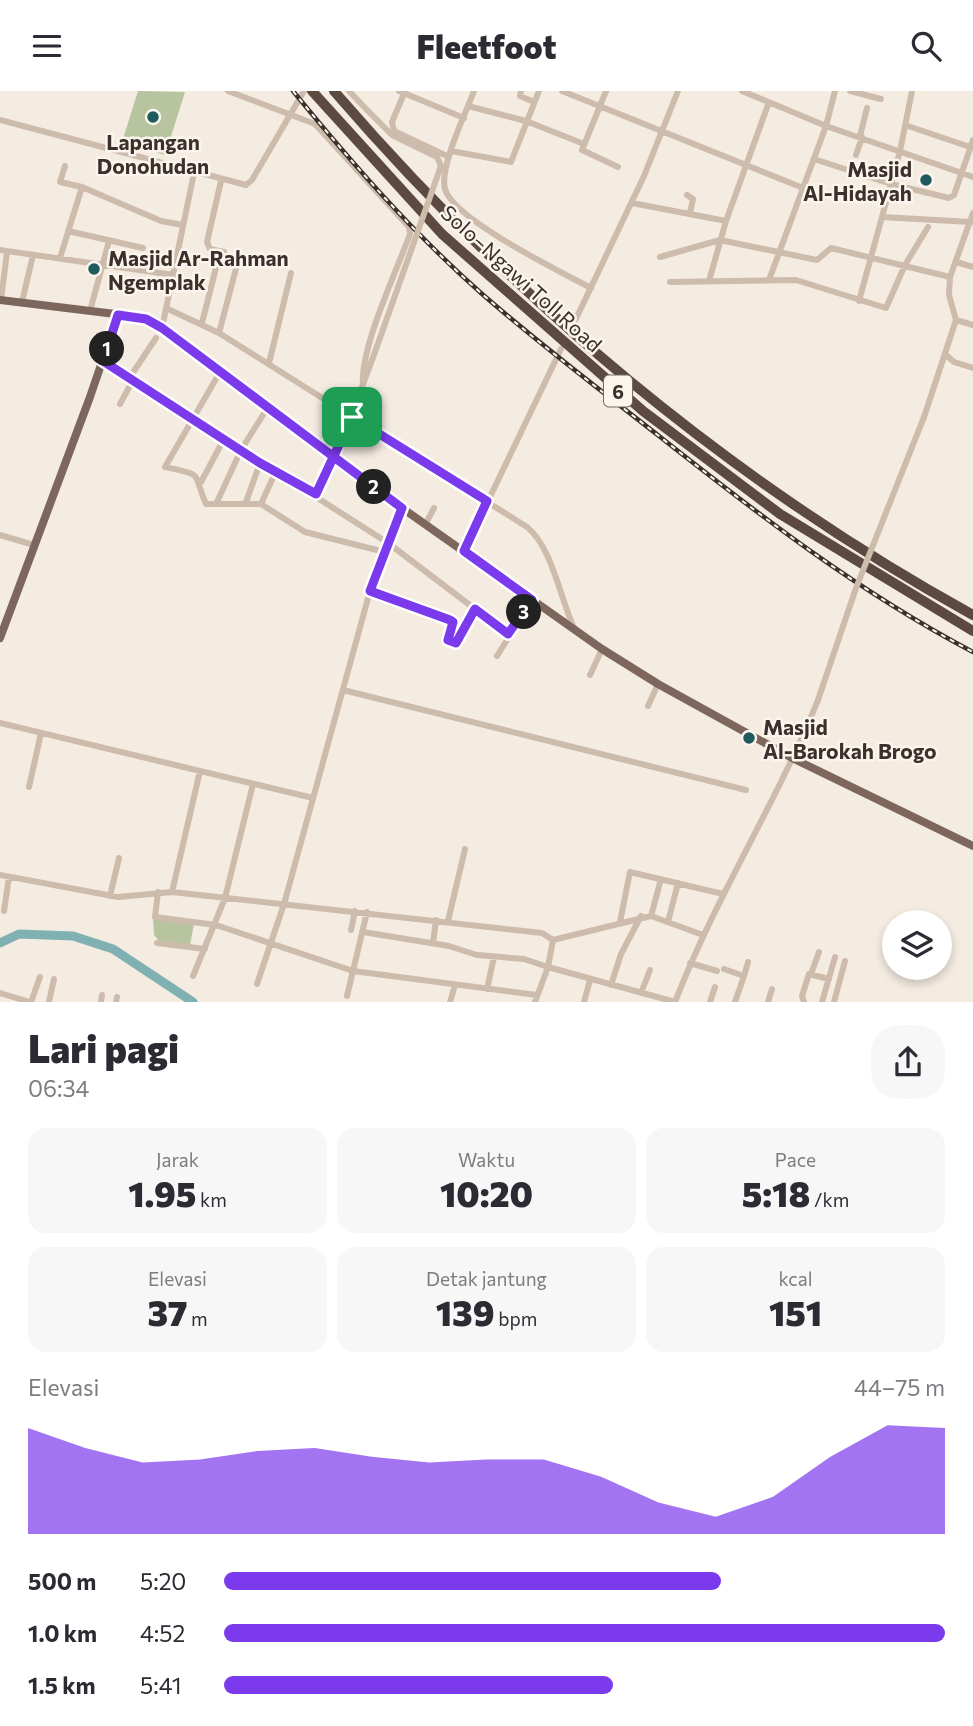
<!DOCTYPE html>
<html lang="id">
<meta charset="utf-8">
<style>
:root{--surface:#fff;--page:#f7f7f7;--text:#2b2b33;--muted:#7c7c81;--accent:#7c3aed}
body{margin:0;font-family:Commissioner,sans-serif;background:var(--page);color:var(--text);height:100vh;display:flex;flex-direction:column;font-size:26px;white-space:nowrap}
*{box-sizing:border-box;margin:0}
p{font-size:23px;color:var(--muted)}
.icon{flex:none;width:38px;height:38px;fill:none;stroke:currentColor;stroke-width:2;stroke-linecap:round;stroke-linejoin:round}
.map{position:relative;height:911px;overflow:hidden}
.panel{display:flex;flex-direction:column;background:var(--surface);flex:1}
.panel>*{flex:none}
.tools{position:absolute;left:882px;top:819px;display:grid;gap:14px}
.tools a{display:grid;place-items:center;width:70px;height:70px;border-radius:50%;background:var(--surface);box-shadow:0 4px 10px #0003;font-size:35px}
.pin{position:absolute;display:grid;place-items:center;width:60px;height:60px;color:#fff;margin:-30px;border-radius:14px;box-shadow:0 4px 10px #0006}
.km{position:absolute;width:35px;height:35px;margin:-18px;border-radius:50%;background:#222;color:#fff;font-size:19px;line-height:35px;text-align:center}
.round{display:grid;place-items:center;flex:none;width:74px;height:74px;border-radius:28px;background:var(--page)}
.headline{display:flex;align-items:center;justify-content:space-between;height:119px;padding:0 28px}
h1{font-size:38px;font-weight:800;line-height:52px}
.metrics{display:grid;grid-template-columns:repeat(3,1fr);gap:10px;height:119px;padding:7px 28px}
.metrics div{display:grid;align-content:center;border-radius:18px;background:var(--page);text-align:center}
.metrics b{font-size:35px;font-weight:800}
.metrics small{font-size:19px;font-weight:400}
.metrics p{font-size:19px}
.chart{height:196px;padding:14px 28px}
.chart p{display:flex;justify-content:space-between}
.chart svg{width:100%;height:126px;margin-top:7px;fill:var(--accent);opacity:.7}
ul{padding:0 28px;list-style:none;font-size:23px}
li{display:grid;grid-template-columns:112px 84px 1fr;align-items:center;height:52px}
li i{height:18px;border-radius:9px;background:var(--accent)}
header{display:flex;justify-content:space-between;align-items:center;height:91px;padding:0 28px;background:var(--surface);font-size:32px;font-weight:800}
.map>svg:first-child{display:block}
.green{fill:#b8c4a0}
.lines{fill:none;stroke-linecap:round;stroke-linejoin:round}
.river{stroke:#7fb0b2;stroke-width:9}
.minor{stroke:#cdbbac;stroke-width:6}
.major{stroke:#7d675c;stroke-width:8}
.highway{stroke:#5c4a42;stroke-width:10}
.rail-casing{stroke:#3b302b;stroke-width:4.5}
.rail{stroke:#fbf5ee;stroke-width:2;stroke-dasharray:5;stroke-linecap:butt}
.minor-bridge{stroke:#cdbbac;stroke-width:6}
.route-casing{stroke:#fff;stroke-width:14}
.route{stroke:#7c3aed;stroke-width:9}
.poi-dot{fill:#1f5a5e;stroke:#fbf5ee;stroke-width:2.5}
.labels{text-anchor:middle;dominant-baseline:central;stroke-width:5;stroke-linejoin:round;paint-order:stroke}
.shield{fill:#fbf5ee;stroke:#756b66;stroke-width:2}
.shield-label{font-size:19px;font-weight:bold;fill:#3b302b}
.poi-label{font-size:21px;font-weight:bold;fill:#3b302b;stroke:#fbf5ee;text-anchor:start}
.street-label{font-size:21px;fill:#3b302b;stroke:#fbf5ee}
</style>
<header><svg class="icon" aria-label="menu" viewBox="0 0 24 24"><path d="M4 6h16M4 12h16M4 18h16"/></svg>Fleetfoot<svg class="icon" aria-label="search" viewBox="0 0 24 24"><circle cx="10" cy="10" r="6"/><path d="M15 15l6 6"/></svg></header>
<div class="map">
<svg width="973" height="911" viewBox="0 0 973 911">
<rect width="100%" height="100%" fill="#f4ebe1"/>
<path class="green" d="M138,0L185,1L165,64L122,51Z
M153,827L194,833L190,854L159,850L154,844Z"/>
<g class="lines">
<path class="river" d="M0,852L19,843L73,845L113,858L193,911"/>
<path class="minor" d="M228,0L315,33L409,136L410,143C397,179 360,257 363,293
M349,0L368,20
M399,0L464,27
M405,0L392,31L394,40L449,66
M474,0C466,22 439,76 445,98C453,128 561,181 591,197
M521,0L520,5L534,11
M562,0L803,97
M606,0L582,59L618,76
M742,0L826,35L973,86
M850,0L881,8
M468,15L526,30L584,53
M0,29L246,94L252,89L304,0
M905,34L970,56
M860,45L867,17
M451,60L511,71L539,0
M856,64L862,46
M814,68L891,93L949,107L954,104L973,49
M65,75L60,91L82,96
M221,90L207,151L210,158L224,161
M687,104L693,108L690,122
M632,112L726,130
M882,126L971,131
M68,140L143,157
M0,159L174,184
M660,166L720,149L817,169L831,157L950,186
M60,167L82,96L161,130L183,134
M956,171L973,176
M769,189L826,35L835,0
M709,190L726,130L769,11
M670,191L796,189L886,217L905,174L928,136
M1,209L7,161
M859,210L900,60L912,0
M22,211L33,164
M168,218L219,242L527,436C552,456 560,507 574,537
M90,220L109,150
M956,229L973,234
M202,232L220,161
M573,234L644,85L678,0
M162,237L194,82
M219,242L238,170
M945,263L954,271L973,277
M103,270L388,452L508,543
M269,272L291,182
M220,281L165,376C205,384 192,381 206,413H261L305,441L385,461
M130,286L156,247
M120,313L133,289
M924,326L956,229L949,204L950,186L973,122
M201,391L224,348
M316,403L335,368L375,261
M246,411L260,372
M216,413L241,359L268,316
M261,413L276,380
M426,432L434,417
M0,444L34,454
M464,460L561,258
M370,500L450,529L453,531L448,549L456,552L475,518
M497,565L532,509
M590,584L602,558
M343,599L746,699
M648,615L658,593
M0,632L313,707
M29,696L41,642
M0,784L118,806L172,801L542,842L553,849L548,876L675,911
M158,801L155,826L216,834L353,880L537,904
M172,801L200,680
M110,805L119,767
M4,820L9,786
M651,825L703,844
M448,830L465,758
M620,831L630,781L723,803
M668,831L678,792
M351,839L355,820
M363,841L449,855L477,864L524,868L548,876L535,911
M553,849L651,825L661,788
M157,852L205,858
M433,852L436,829
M690,872L717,880
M724,878L744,885L735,911
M811,883L819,861
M193,885L225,807L253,693
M744,885L748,871
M257,893L284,813L370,500L402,417
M611,894L621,863L641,825
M487,898L494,866
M0,902L30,911
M641,902L650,879
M347,905L367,821
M31,911L40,886
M49,911L54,888
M101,911L102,904
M116,911L117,906
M450,911L455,894
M584,911L590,889
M675,911C715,807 776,713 818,609
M710,911L715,896
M768,911L772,898
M804,911L802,905L809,883L829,888
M822,911L835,866
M834,911L845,870"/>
<path class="major" d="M0,209L140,226L152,231L402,417L602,558L658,593L794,668L973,755
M0,547L90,306L118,224"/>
<path class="highway" d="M312,0L442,143L643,320L780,423L973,540
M334,0C514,209 730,390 973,524"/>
<g class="rail-casing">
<path id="rail" d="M293,0C351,71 412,141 481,202C538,252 599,298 659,345C759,424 859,501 973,561"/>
</g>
<use href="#rail" class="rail"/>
<path class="minor-bridge" d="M368,20L392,44L437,66L441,75L375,261
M818,609L856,497L924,326"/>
</g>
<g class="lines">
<g class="route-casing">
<path id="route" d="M352,326L316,403L260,372L103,270L118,224L146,228L162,237L402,417L370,500L450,529L453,531L448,549L456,552L475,518L508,543L532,509L464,460L487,410L352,326"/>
</g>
<use href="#route" class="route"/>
</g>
<g class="poi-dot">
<circle cx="153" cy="26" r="7"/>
<circle cx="926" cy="89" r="7"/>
<circle cx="94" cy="178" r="7"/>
<circle cx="749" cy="647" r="7"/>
</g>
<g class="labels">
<rect class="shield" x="604" y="284.5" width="28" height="31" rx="5"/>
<g class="shield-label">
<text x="618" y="300">6</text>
</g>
<g class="poi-label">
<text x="153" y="50" text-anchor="middle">Lapangan<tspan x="153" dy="24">Donohudan</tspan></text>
<text x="912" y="77" text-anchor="end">Masjid<tspan x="912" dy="24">Al-Hidayah</tspan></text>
<text x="108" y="166">Masjid Ar-Rahman<tspan x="108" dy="24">Ngemplak</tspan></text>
<text x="763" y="635">Masjid<tspan x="763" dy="24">Al-Barokah Brogo</tspan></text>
</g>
<g class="street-label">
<text transform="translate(522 187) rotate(42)">Solo–Ngawi Toll Road</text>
</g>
</g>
</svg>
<div class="tools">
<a><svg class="icon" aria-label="layers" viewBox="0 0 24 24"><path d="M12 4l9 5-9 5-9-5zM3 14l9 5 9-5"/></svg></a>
</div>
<div class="pin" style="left:352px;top:326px;background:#1e9e55"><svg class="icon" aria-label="arrive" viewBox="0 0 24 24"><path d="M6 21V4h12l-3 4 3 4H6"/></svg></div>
<b class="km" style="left:107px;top:258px">1</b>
<b class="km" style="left:374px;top:396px">2</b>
<b class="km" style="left:524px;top:521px">3</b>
</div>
<section class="panel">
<div class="headline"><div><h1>Lari pagi</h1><p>06:34</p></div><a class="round"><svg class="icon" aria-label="share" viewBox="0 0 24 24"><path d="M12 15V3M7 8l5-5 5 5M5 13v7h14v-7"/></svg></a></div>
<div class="metrics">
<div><p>Jarak</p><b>1.95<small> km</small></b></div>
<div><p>Waktu</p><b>10:20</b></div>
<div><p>Pace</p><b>5:18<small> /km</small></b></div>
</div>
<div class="metrics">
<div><p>Elevasi</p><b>37<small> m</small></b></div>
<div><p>Detak jantung</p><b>139<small> bpm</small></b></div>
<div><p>kcal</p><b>151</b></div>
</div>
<div class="chart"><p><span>Elevasi</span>44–75 m</p>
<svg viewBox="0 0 160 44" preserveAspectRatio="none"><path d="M0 44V7L10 14L20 19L30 18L40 15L50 14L60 17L70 19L80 18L90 18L100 24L110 33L120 38L130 31L140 17L150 6L160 7V44z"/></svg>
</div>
<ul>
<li><b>500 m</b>5:20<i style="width:69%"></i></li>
<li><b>1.0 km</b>4:52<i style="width:100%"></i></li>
<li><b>1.5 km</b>5:41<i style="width:54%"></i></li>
</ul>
</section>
